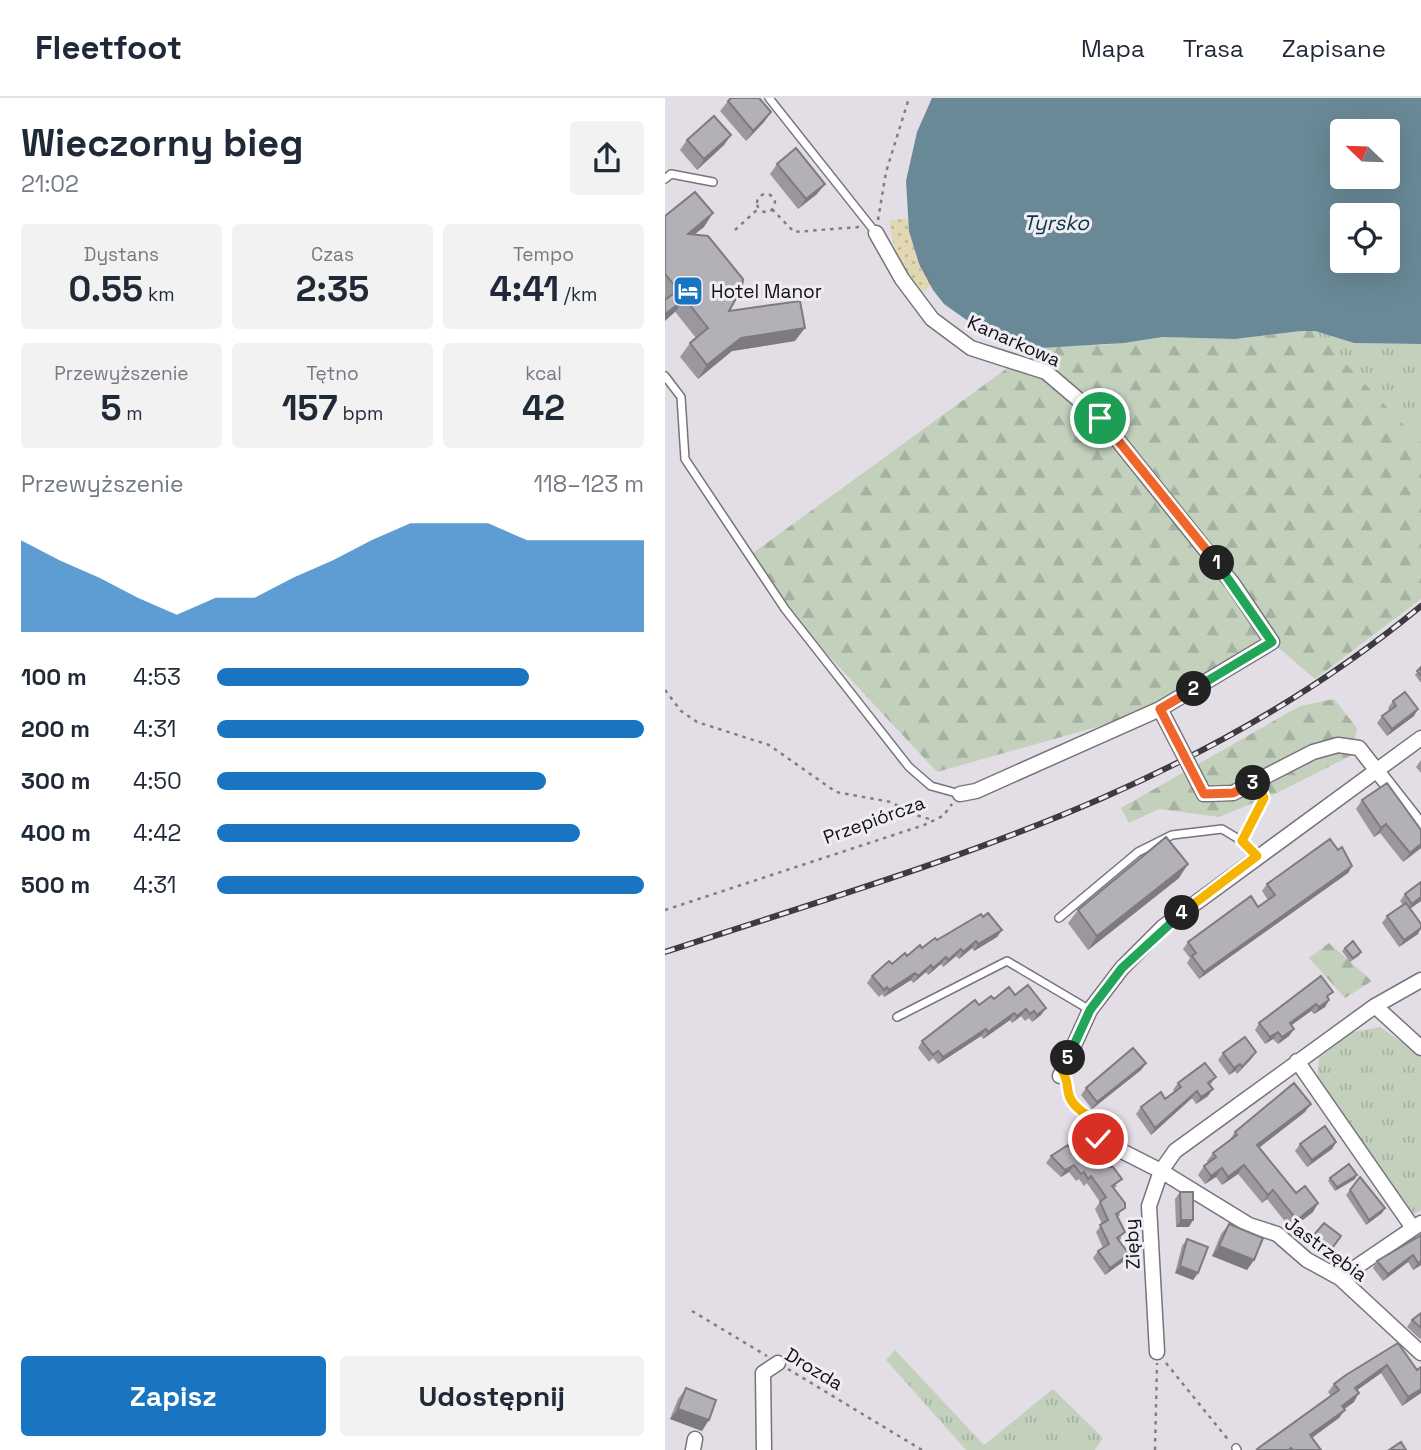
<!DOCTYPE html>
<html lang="pl">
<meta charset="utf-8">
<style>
:root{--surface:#fff;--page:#f2f2f3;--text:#1f2937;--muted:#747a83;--line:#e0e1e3;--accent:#1975c2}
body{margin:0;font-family:"Space Grotesk",sans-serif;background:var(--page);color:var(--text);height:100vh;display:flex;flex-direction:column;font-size:26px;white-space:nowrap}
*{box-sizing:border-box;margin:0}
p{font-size:23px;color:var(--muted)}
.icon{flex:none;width:38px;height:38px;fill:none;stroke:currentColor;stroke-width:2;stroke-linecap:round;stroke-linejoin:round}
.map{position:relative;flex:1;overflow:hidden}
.panel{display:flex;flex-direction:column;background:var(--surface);width:665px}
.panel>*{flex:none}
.needle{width:46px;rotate:293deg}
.fabs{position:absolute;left:665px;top:21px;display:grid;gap:14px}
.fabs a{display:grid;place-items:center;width:70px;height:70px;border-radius:7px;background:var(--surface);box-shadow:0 7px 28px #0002;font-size:35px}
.pin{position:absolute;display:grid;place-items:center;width:60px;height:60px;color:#fff;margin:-30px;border:4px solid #fff;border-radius:50%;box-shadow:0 2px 7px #0007}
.km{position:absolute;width:35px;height:35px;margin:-18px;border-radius:50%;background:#222;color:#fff;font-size:19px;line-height:35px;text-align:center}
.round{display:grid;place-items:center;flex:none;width:74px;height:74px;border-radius:7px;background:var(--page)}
.headline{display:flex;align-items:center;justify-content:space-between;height:119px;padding:0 21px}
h1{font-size:38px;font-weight:800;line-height:52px}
.stats{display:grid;grid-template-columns:repeat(3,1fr);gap:10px;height:119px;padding:7px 21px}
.stats div{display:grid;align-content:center;border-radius:7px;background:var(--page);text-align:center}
.stats b{font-size:35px;font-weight:800}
.stats small{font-size:19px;font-weight:400}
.stats p{font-size:19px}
.chart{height:196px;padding:14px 21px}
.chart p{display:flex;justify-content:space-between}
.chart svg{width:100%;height:126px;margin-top:7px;fill:var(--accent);opacity:.7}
.action{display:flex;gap:14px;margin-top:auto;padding:14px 21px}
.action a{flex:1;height:80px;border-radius:7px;background:var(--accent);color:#fff;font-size:28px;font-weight:800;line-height:80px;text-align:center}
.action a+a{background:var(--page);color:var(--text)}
ul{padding:0 21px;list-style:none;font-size:23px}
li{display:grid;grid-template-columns:112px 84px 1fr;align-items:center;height:52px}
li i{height:18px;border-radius:9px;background:var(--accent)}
header{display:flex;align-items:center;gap:42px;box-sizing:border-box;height:98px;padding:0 35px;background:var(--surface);border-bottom:2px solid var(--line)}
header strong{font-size:33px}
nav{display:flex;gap:38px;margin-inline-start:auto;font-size:24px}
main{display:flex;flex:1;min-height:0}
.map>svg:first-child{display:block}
.grass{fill:url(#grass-tufts)}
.forest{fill:url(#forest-firs)}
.sand{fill:url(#sand-dots)}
.water{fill:#698996;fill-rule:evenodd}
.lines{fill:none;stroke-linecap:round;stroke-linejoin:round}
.lane-casing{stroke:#77737a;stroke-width:10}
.street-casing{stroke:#77737a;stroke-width:17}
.path{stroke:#807d83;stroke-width:2.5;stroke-dasharray:3.5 5;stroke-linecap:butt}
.lane{stroke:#fff;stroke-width:7}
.street{stroke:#fff;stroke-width:14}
.rail-casing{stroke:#3d3b3f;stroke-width:6}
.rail{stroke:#f0ecf4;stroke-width:3.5;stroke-dasharray:10;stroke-linecap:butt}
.street-bridge-casing{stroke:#77737a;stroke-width:17;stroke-linecap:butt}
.street-bridge{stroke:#fff;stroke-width:14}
.wall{fill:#9b979d}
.shaded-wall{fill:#7e7b80}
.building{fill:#b4b0b7;stroke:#7e7b80;stroke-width:2}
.split-1-casing{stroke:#fff;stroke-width:14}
.split-2-casing{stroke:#fff;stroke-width:14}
.split-3-casing{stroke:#fff;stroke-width:14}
.split-4-casing{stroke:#fff;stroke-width:14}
.split-5-casing{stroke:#fff;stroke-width:14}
.split-6-casing{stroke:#fff;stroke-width:14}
.split-1{stroke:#f0652b;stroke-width:9}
.split-2{stroke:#22a559;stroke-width:9}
.split-3{stroke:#f0652b;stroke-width:9}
.split-4{stroke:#f5b400;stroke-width:9}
.split-5{stroke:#22a559;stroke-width:9}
.split-6{stroke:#f5b400;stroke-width:9}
.labels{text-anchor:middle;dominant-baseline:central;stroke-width:6;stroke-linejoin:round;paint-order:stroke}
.poi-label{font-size:19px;fill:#111013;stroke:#f0ecf4;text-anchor:start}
.street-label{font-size:19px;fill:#111013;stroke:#f0ecf4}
.water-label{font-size:21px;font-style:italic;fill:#053747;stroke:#f0ecf4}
</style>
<header>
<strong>Fleetfoot</strong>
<nav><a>Mapa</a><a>Trasa</a><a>Zapisane</a></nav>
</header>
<main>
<section class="panel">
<div class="headline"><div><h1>Wieczorny bieg</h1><p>21:02</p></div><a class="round"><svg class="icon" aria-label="share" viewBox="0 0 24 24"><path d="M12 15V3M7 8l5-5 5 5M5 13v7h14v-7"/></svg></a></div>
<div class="stats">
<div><p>Dystans</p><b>0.55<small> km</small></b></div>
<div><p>Czas</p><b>2:35</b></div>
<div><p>Tempo</p><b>4:41<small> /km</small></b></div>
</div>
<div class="stats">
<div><p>Przewyższenie</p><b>5<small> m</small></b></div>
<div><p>Tętno</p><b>157<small> bpm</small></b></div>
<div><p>kcal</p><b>42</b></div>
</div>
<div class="chart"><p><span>Przewyższenie</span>118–123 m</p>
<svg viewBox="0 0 160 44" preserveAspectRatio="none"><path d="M0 44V12L10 19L20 25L30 32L40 38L50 32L60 32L70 25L80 19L90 12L100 6L110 6L120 6L130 12L140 12L150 12L160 12V44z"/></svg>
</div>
<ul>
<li><b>100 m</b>4:53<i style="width:73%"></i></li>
<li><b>200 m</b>4:31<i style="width:100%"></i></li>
<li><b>300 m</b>4:50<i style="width:77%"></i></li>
<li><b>400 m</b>4:42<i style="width:85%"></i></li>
<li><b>500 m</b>4:31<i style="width:100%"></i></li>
</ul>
<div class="action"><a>Zapisz</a><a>Udostępnij</a></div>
</section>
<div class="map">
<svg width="756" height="1352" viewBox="0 0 756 1352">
<defs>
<pattern id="grass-tufts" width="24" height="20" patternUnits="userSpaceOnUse" patternTransform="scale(1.75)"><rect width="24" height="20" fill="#c3d0bc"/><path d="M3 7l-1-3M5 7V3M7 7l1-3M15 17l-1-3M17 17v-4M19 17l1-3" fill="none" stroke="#a6b2a1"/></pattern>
<pattern id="forest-firs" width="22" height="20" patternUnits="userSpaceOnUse" patternTransform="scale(1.75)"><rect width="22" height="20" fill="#c3d0bc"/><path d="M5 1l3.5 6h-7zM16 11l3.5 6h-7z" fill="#a6b2a1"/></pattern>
<pattern id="sand-dots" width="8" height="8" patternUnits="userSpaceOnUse" patternTransform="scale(1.75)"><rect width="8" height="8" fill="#e1d7b2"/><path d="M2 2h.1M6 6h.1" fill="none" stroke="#c0b898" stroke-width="1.8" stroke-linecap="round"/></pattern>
</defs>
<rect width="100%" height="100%" fill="#e3dee6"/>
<path class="grass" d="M650,233L689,245L756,246V345Z
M715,929L756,957V1112L749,1116L652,984L654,960L688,934Z
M230,1252L319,1347L388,1291L438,1340L430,1352H301L221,1262Z"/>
<path class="forest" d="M636,233H650L756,345V501L650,581L607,544L495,611L272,674L120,511L84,458L352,263L375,250L386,248L439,247L497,239L570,241Z
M669,601L692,630L687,657L610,696L554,719L494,711L464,725L456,710L635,608Z
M664,845L707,883L680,900L644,860Z"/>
<path class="sand" d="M242,120L253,166L265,188L258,194C237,172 228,152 224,123Z"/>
<path class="water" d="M267,0H756V246L689,245L650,233H636L570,241L497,239L459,245L375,250L303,223L279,206L268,192L254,166L244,133L241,83L252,34ZM677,33H723V79H677ZM677,117H723V163H677Z"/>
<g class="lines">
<g class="lane-casing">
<path id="lane" d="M104,0L211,135
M0,81L6,76L48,84
M0,278L16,299L20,361L120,511L244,669L266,688L295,696
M394,820L473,754L507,737L557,731L582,746L592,758
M232,919L342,863L425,912
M571,1350L572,1352"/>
</g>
<g class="street-casing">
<path id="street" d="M211,135L237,181L267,221L306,250L381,274L435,320L568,486L607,544L495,611L506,632
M535,688L539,696L568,695L648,654L673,647L694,650L756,729
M295,696L311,693L495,611
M710,908L756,950
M632,963L748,1130
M395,978L425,912L457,870L498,829L756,640
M427,1038L496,1073L584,1127L612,1136L642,1162L675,1180L756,1255
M675,1180L756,1125
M492,1254L484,1108L496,1073L510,1053L710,908L756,882
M28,1352L30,1341
M99,1352L98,1275L113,1265"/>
</g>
<path class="path" d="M92 105a9 9 0 1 1 18 0a9 9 0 1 1-18 0Z
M107,111L129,134L194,129
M213,122L221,74L244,0
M70,132L94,110
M256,167L266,186
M0,592L16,613L32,624L104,647L171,694L226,704L247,716L268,722
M581,734L599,700L596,693
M0,812L259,727L278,718L287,706
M404,989L405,1000L431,1027
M27,1213L102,1258
M501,1265L565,1344
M123,1271L257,1352
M490,1352L492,1265"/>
<use href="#lane" class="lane"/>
<use href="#street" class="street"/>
<g class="rail-casing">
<path id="rail" d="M0,854C273,764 529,696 756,508"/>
</g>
<use href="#rail" class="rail"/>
<g class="street-bridge-casing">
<path id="street-bridge" d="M506,632L535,688"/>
</g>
<use href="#street-bridge" class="street-bridge"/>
</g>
<path class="wall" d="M63,3L106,14L99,24L81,43L55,13Z
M66,37L59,47L32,72L15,52L22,42Z
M112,66L152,96L133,111L105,76Z
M0,118L39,129L29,136L64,213L130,243L67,253L33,281L15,259L25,245L31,240L0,201Z
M756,569V585L750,577Z
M728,603L749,618L722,638L712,625L717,618L724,612L723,610Z
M756,662V675L751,669Z
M697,702L756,732V750L738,764L715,735L709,739L691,711Z
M673,752L687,768L683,775L534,881L522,865L525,860L518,851L523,844L593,809L603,802L597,793L602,786Z
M514,780L423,852L403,825L413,812Z
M740,796L756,803L745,810L753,836L734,849L717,825L722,818L738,807L735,803Z
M318,819L337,832L332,839L309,853L307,850L294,861L291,858L278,869L276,866L263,877L261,874L248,885L246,882L219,899L217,896L214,899L202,885L207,878L227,866Z
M680,850L696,854L694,858L685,864L677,853Z
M350,897L376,917L367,924L364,920L360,923L356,918L347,925L345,922L318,941L316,938L273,966L268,960L264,964L253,950L257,943L314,907L329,901Z
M663,900L664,902L660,909L649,916L646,913L626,927L629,931L624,938L613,946L608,941L600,946L590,932L594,925Z
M591,954L586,961L572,976L570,973L564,977L553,962L558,955Z
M481,965L476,972L427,1011L416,997L421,990Z
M551,979L545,987L543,998L531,1006L527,1000L486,1037L471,1016L476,1009L500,1001L510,994L508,992L513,985Z
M640,1014L594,1049L631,1095L653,1105L648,1114L626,1131L602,1101L597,1105L573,1076L557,1087L551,1079L540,1086L533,1077L539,1068L543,1065L542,1063L548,1055L564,1043L570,1034Z
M671,1044L667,1051L642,1069L630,1053L635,1046Z
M386,1058L416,1061L452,1088L449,1090L455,1117L453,1119L456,1141L454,1142L464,1156L459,1163L440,1177L428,1160L433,1153L438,1150L431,1134L437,1126L430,1111L435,1104L422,1085L419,1088L414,1081L411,1083L404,1074L396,1079L381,1065Z
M695,1079L720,1110L717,1115L701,1127L681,1097Z
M665,1080L690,1081L670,1093L663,1083Z
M515,1094L524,1129H511L510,1101Z
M659,1125L676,1138L660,1160L643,1146Z
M564,1126L589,1162L582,1172L547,1158L556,1136Z
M756,1137V1167L748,1172L743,1164L718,1183L708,1170L712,1163Z
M522,1141L533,1175L528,1182L510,1175L517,1148Z
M756,1215V1240L755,1241L742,1229L747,1222Z
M733,1245L756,1295L737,1308L716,1275L692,1292L689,1304L679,1311L674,1320L647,1340L656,1352H591L666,1298L663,1294L669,1286Z
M21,1290L37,1333L5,1321L13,1301Z"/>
<path class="shaded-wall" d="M106,14L99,24L81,43L88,33Z
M66,37L59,47L32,72L39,61Z
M160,86L152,96L133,111L141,101Z
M48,115L39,129L14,149L23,136Z
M20,201L10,214L0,223V216Z
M140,230L130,243L67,253L33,281L42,267L76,240Z
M753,611L749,618L722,638L727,631Z
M721,726L715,735L709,739L716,730Z
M756,746V750L738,764L745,755Z
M523,766L514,780L423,852L432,838Z
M687,768L683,775L534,881L539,874Z
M756,799V803L742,813L747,806Z
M756,830L753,836L734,849L739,842Z
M337,832L332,839L309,853L313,846Z
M311,843L307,850L294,861L298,854Z
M296,851L291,858L278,869L283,862Z
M281,859L276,866L263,877L268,870Z
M266,867L261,874L248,885L253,878Z
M250,875L246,882L219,899L224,892Z
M664,902L660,909L649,916L654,909Z
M651,906L646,913L620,932L625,925Z
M381,910L376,917L367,924L372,917Z
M361,911L356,918L347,925L352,918Z
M349,915L345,922L318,941L323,934Z
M321,931L316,938L273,966L278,959Z
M629,931L624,938L613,946L617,939Z
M613,934L608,941L600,946L605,939Z
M591,954L586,961L572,976L577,969Z
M481,965L476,972L427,1011L432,1004Z
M575,966L570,973L564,977L569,970Z
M548,991L543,998L531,1006L536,999Z
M532,993L527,1000L486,1037L490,1030Z
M646,1006L640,1014L586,1056L592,1047Z
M671,1044L667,1051L642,1069L647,1062Z
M409,1067L404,1074L396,1079L400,1072Z
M579,1067L573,1076L557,1087L563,1079Z
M557,1070L551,1079L540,1086L546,1078Z
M692,1077L690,1081L670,1093L672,1089Z
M608,1092L602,1101L597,1105L603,1097Z
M653,1105L648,1114L626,1131L632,1122Z
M720,1110L717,1115L701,1127L704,1122Z
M516,1122H528L524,1129H511Z
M554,1148L589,1162L582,1172L547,1158Z
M464,1156L459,1163L440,1177L445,1170Z
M748,1157L743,1164L718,1183L723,1176Z
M756,1163V1167L748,1172L753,1165Z
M515,1168L533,1175L528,1182L510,1175Z
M722,1267L716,1275L684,1298L690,1290Z
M756,1291V1295L737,1308L743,1299Z
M694,1295L689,1304L671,1317L677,1308Z
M13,1311L44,1322L37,1333L5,1321Z
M680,1312L674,1320L639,1345L645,1337Z"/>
<path class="building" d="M66,0H94L106,14L88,33L63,3Z
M49,18L66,37L39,61L22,42Z
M131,50L160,86L141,101L112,66Z
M30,94L48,115L23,136L43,138L78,181L77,190L64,213L135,203L140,230L76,240L42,267L25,245L43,230L20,201L0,216V202L13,192L0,176V118Z
M756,569V578L752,573Z
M740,594L753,611L727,631L717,618L731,608L728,603Z
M722,685L756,732V746L745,755L721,726L716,730L697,702Z
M501,739L523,766L432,838L413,812Z
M665,741L673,752L677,749L687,768L539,874L527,858L531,855L523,844L586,798L593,809L610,797L602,786Z
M756,784V799L747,806L740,796Z
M741,805L756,826V830L739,842L722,818Z
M323,815L337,832L313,846L311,843L298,854L296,851L283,862L281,859L268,870L266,867L253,878L250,875L224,892L222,889L219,892L207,878L224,863L227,866L240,855L242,858L255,847L257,850L270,840L272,842L316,816L318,819Z
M688,843L696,854L688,860L680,850Z
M656,878L668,894L662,898L664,902L654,909L651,906L625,925L629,931L617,939L613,934L605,939L594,925Z
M363,887L381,910L372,917L369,913L365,916L361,911L352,918L349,915L323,934L321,931L278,959L273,953L268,957L257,943L310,902L314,907L326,898L329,901L344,889L350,897Z
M580,939L591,954L577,969L575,966L569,970L558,955Z
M468,950L481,965L432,1004L421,990Z
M540,965L551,979L543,985L548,991L536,999L532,993L490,1030L476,1009L496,994L500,1001L516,989L513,985Z
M629,985L646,1006L592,1047L631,1095L640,1088L653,1105L632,1122L608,1092L603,1097L579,1067L563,1079L557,1070L546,1078L539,1068L551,1059L548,1055L572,1037L570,1034Z
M660,1028L671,1044L647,1062L635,1046Z
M403,1047L416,1061L426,1055L431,1057L439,1069H448L457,1081L447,1088L460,1105V1110L451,1116L460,1134L452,1140L464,1156L445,1170L433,1153L444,1146L435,1127L443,1122L435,1104L441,1099L426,1078L423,1081L419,1074L416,1076L409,1067L400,1072L386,1058Z
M684,1066L692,1077L672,1089L665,1080Z
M695,1079L720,1110L704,1122L685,1092Z
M515,1094H528V1122H516Z
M659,1125L676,1138L665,1153L647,1139Z
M564,1126L598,1140L589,1162L554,1148Z
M756,1137V1163L753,1165L748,1157L723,1176L712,1163Z
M522,1141L543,1149L533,1175L515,1168Z
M756,1215V1230L747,1222Z
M733,1245L752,1272L756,1269V1291L743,1299L722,1267L690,1290L694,1295L677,1308L680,1312L645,1337L656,1352H628L626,1350L624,1352H593L592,1351L674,1292L669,1286L681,1277Z
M21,1290L51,1302L44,1322L13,1311Z
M736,1344L741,1352H724Z"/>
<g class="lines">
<g class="split-1-casing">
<path id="split-1" d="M435,320L552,465"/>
</g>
<g class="split-2-casing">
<path id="split-2" d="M529,591L607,544L552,465"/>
</g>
<g class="split-3-casing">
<path id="split-3" d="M529,591L495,611L539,696L568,695L588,685"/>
</g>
<g class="split-4-casing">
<path id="split-4" d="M517,815L592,758L577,743L599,700L591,683L588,685"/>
</g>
<g class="split-5-casing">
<path id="split-5" d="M403,960L425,912L457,870L517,815"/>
</g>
<g class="split-6-casing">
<path id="split-6" d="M403,960L397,973C404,982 401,991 405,1000C414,1019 429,1011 433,1041"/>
</g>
<use href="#split-1" class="split-1"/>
<use href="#split-2" class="split-2"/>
<use href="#split-3" class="split-3"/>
<use href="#split-4" class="split-4"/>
<use href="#split-5" class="split-5"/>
<use href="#split-6" class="split-6"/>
</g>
<defs>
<g id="hotel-square" transform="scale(1.575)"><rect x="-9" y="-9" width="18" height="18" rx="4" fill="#1975c2" stroke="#f0ecf4"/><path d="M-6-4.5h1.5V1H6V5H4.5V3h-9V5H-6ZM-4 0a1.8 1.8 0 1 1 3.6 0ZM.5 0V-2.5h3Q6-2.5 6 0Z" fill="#fff"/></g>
</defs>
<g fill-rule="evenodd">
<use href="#hotel-square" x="23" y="193"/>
</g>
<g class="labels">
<g class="poi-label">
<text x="46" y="193">Hotel Manor</text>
</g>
<g class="street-label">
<text transform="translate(349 243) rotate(24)">Kanarkowa</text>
<text transform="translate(209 722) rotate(-20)">Przepiórcza</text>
<text transform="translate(467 1146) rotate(-93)">Zięby</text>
<text transform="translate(661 1151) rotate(36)">Jastrzębia</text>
<text transform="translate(149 1271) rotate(31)">Drozda</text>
</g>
<g class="water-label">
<text x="391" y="124">Tyrsko</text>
</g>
</g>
</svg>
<div class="fabs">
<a><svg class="needle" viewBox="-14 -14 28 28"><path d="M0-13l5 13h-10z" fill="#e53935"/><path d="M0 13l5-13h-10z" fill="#747a83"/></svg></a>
<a><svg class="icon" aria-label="locate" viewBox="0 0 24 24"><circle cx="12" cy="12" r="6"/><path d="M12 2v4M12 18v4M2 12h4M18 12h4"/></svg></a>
</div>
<div class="pin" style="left:435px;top:320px;background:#1e9e55"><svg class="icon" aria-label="arrive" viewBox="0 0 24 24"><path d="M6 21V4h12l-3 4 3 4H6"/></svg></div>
<div class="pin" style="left:433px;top:1041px;background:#d93025"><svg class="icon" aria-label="check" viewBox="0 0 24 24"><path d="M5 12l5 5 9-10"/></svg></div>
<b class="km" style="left:552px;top:465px">1</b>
<b class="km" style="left:529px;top:591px">2</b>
<b class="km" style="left:588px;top:685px">3</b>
<b class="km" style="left:517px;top:815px">4</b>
<b class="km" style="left:403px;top:960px">5</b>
</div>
</main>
